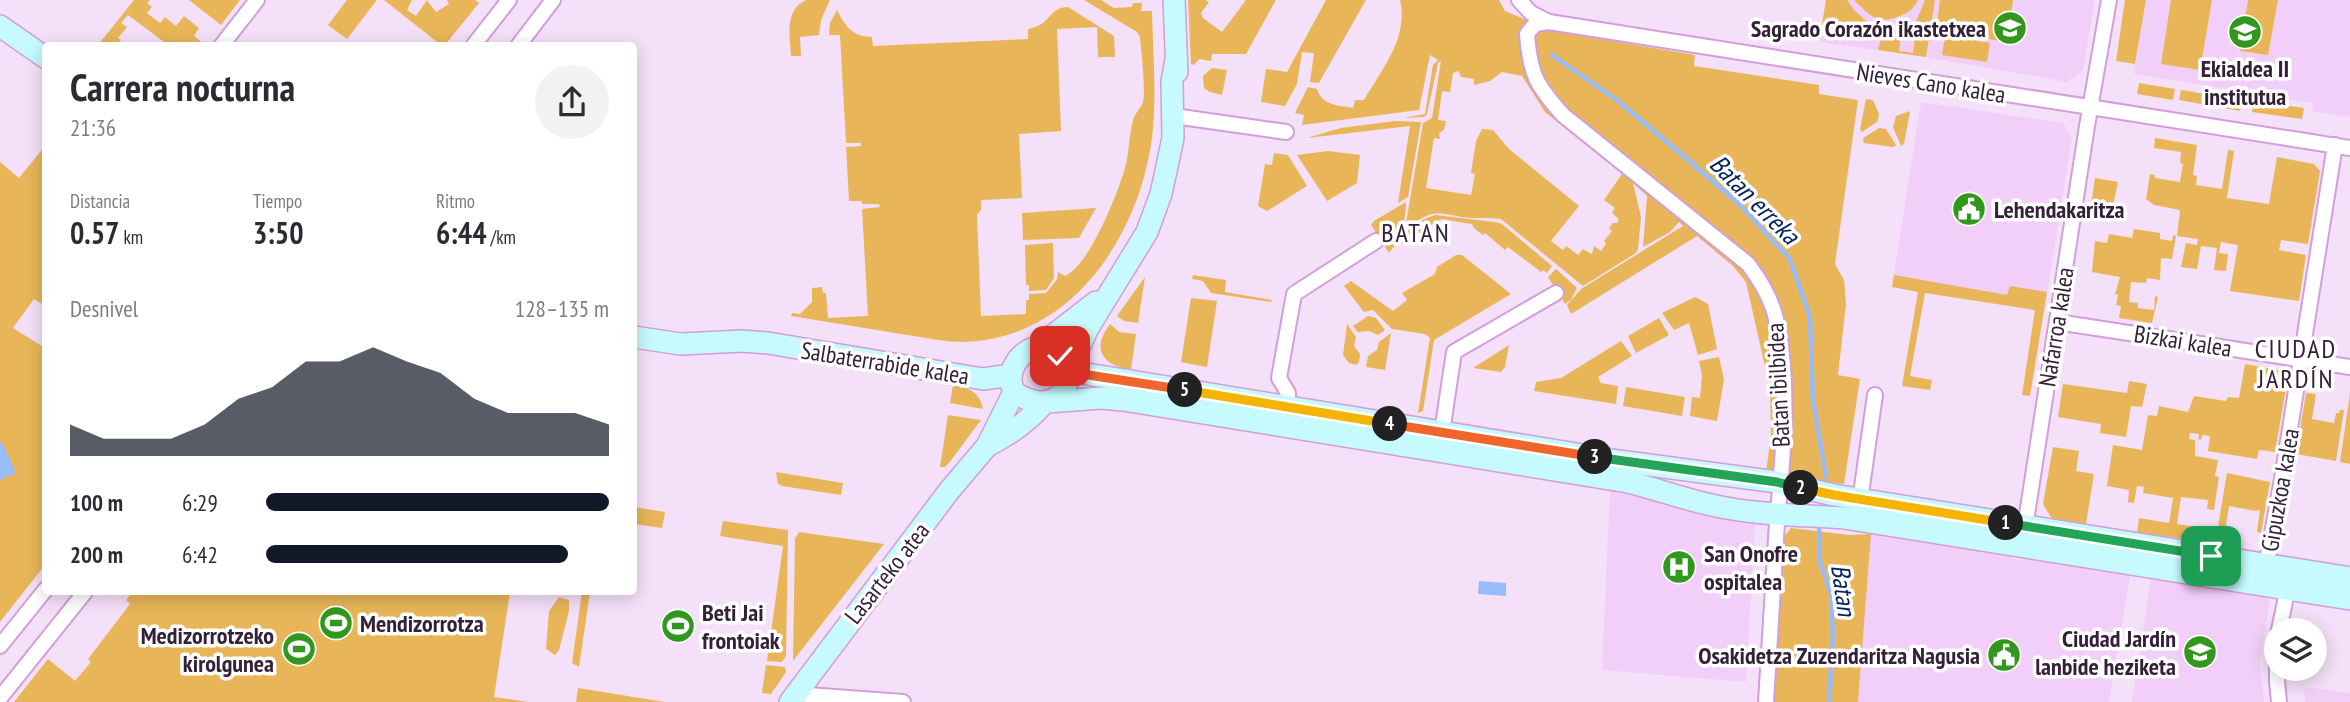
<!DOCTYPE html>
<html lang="es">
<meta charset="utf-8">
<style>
:root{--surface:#fff;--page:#f2f2f3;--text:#2b2b33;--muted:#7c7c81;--accent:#111827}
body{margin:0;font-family:"PT Sans Narrow",sans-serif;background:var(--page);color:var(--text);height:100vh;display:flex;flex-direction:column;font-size:26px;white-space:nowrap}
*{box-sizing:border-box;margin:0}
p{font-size:23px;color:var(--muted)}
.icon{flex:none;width:38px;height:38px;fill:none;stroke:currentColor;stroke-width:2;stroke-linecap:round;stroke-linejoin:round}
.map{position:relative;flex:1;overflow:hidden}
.drawer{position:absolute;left:42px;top:42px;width:595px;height:553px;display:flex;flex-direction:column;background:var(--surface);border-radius:7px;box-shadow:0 4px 18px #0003}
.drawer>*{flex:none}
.controls{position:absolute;left:2264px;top:618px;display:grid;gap:14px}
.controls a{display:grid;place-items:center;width:63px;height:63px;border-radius:50%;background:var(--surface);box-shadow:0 4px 18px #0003;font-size:35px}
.pin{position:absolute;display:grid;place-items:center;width:60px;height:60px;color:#fff;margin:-30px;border-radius:14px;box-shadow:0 4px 10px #0006}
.km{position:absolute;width:35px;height:35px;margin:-18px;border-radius:50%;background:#222;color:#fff;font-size:19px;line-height:35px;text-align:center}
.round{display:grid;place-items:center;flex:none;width:74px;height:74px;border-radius:37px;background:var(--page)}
.head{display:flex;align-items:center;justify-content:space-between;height:119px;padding:0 28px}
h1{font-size:38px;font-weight:700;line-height:52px}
.metrics{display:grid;grid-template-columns:repeat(3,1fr);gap:10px;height:119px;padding:7px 28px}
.metrics div{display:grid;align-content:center}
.metrics b{font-size:30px;font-weight:700}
.metrics small{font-size:19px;font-weight:400}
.metrics p{font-size:19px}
.chart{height:196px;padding:14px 28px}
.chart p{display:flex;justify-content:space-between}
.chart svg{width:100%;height:126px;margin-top:7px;fill:var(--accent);opacity:.7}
ul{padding:0 28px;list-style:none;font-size:23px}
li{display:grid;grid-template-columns:112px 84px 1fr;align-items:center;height:52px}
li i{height:18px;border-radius:9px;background:var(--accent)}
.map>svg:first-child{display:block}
.built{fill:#f2cff8}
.green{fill:#e8b659;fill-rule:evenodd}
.water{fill:#98bcf9}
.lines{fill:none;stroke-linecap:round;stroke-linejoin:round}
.stream{stroke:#98bcf9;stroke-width:4.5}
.street-casing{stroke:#d29edb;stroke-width:18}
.secondary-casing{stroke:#d29edb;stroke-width:24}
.street{stroke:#fff;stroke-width:14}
.secondary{stroke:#c6fafd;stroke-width:21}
.split-1-casing{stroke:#fff;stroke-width:14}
.split-2-casing{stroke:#fff;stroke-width:14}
.split-3-casing{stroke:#fff;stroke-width:14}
.split-4-casing{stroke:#fff;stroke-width:14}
.split-5-casing{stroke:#fff;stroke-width:14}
.split-6-casing{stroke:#fff;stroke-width:14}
.split-1{stroke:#22a559;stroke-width:9}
.split-2{stroke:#f5b400;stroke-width:9}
.split-3{stroke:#22a559;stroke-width:9}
.split-4{stroke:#f0652b;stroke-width:9}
.split-5{stroke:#f5b400;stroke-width:9}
.split-6{stroke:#f0652b;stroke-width:9}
.labels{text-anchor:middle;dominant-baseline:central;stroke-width:7;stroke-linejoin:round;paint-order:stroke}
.poi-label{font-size:24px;font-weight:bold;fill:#342038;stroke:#fff;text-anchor:end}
.street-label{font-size:24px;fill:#342038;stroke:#fff}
.water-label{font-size:26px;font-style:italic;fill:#032461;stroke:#fff}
.neighbourhood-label{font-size:26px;letter-spacing:2px;fill:#342038;stroke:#fff}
</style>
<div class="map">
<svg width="2350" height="702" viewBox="0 0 2350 702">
<rect width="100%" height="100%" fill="#f5e0f9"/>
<path class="built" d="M1826,0H2095L2083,71L2067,82L1926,57L1820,42Z
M2146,0H2350V117L2312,111L2313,103L2134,74Z
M1921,102L2063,123L2072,137L2044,312L1892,287Z
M1610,490L1703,514L1755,523L1746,682L1602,670Z
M1871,534L2009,553L2013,559L2027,561L2033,556L2131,571L2109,702H1858Z
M2151,578L2270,596L2260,663L2264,702H2132Z
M2304,687L2350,693V702H2305Z"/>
<path class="green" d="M134,0H150L147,3L152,7L147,13L160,23L165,17L176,26L184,16L199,28L194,36L205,45H168L128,15L121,23L127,27L118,38L121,40L117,45H98Z
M189,0H240L221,25Z
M347,0H377L347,39L328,25Z
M384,0H412L407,10L416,16L427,0L436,12L449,4L447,0H475L479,3L445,45L442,46Z
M806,0H830L821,20L819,35L800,37L801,56H791C790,36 784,10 806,0Z
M1084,0H1101L1114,8L1132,7L1133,3H1142L1141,11H1152C1153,53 1157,96 1152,138C1139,236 1072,339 964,342C943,342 922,337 901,334C865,328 828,322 791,316L792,313L800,314L812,302V288L822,287L823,293H826L828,318L868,316L862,209L880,207L879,204H862V201H849L846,147L861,146V143H846L840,35H829L830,23L837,10C845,26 853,37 872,37L873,46L1028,39V29C1052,25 1048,7 1068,7L1114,36L1115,57H1098L1097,27L1057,29L1061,131L1019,134L1022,198L981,200V210L977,215L981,316L1026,314V300H1029V294L1046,293L1057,279L1058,272L1065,276C1089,266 1118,193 1125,168C1129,153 1129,136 1133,120C1135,113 1141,108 1143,102C1146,92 1141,48 1140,37L1137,32Z
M1188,0H1205L1209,2L1201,13L1203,18L1222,32L1246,0H1276L1246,54H1212L1211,61L1199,59L1194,65L1191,64Z
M1326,0H1366L1319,83L1310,82L1314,53L1302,52L1297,84L1285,106L1261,102L1266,69L1287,72Z
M1400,0H1499L1505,11L1553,31L1695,55L1694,66L1819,85V94L1858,100L1835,264L1844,280L1846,304L1838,375L1860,379L1844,484L1766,473L1771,435L1770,381L1768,380L1746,282L1733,266L1697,236L1571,314L1567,305L1581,289L1683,226L1679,222L1670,232L1643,247L1647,196L1633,183L1641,217L1638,249L1636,253L1583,286L1501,219C1488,217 1475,219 1462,217C1432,211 1431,211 1405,229L1423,123L1432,118L1441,61L1438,63L1427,114L1424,117L1403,118L1425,114L1433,65L1438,60L1430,55L1419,110L1302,125L1304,115L1295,113L1308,87L1317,89C1322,106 1338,105 1353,108L1355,100H1364C1382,69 1409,37 1400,0ZM1458,71L1461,77L1474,79V85L1490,81L1502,72L1522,76L1545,112L1622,174L1604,200L1615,208L1612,213L1619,219L1617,223H1613L1609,228L1612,231L1604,241L1606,244L1601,251L1594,246L1592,254L1583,249L1578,255L1566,246L1563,250L1551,241L1579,206L1509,149L1493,130L1482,129L1476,141L1471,173L1475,174L1471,195L1426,188L1434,138L1440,139L1439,133L1444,130L1446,121L1438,120L1442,91L1450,92L1453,73Z
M1826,0H1847L1855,11L1873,27L1870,41L1821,30Z
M1854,0H1918C1913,10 1908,13 1897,17C1877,25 1868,14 1854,0Z
M1925,0H1935L1926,57L1878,50L1884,30L1900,27L1904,35H1901L1899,51L1913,53L1915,37L1913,29Z
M1940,0H2013L2007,42L1936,31Z
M2125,0H2146L2135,64L2116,61Z
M2171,0H2212L2200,70L2161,64Z
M2248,0H2278L2268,55L2240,51Z
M1945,36L1990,43L1987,62L1942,55Z
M1212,68L1227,70L1222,95L1210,92L1204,88L1203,76Z
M2139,83L2175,89L2173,100L2137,94Z
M2181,90L2242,100L2240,111L2179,100Z
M1866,99L1873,100L1879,114L1877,122L1862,132L1860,129Z
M2254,101L2304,108L2302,119L2252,112Z
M1910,111L1904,144L1901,146L1893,127L1896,116Z
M1395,121L1421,122L1408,197L1398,203L1410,126L1307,138L1341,128Z
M1879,128L1886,129L1896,145L1893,147L1864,143L1863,138Z
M2155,138L2197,145L2193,175L2197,176L2196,185L2222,189L2228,150L2234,151L2227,198L2269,204L2277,157L2314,164L2320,171L2308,244L2281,240L2279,250L2306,255L2299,301L2230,291L2238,245L2221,242L2219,253L2228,254L2226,271L2214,270L2217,248L2201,246L2197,269L2181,267L2186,243L2197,245L2198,239L2177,236L2180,210L2154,205L2146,199L2150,174L2155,175V178L2180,182L2183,164L2180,163L2181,152L2154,148Z
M45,146V306L34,299L13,328L45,348V565L0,622V162L19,178Z
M1328,151L1360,155L1357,183L1327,201L1297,155Z
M1274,153L1288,155L1307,186L1267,211L1258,206L1265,164L1272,165Z
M2095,178L2118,182L2111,215L2090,212Z
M1406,202C1406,219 1401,240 1389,253L1371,225L1374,221Z
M1096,208L1079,238L1023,240L1022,213Z
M1435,215L1495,222L1502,224L1552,266L1547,273L1543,270L1541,272L1508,247L1505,250L1485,233L1483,235L1474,228L1472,224L1441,219L1401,244C1405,228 1420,220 1435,215Z
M2134,229L2160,233V239L2172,241L2173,235L2176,236L2172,259L2161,258L2160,280L2147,278L2146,283L2131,282L2129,302L2138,303V308L2154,310L2155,296L2158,297L2152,323L2119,318L2121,306L2116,305L2118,295L2115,294L2120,277L2092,272L2095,241L2107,243L2109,234L2132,238Z
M1053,243L1054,278L1046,290L1029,291V285H1026L1025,245Z
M1456,255H1462L1511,294L1434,340L1423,411L1418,413L1430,338L1425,334L1392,329L1373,310L1364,312L1344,286L1351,281L1393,311L1407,300L1402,293L1435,274L1437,267Z
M1556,269L1577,288L1571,300L1565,304L1548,277Z
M1193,275L1226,280L1225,292L1272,300L1271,302L1211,293L1203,281L1192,279Z
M1894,275L2007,295L2010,286L2047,292L2030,396L2022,395L2035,310L1925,293L1910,376L1932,380L1930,390L1902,386L1918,292L1892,287Z
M1145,277L1138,323L1124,321L1117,316Z
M1695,297L1708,304L1717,349L1698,355L1689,323L1674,330L1662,313Z
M1191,298L1217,301L1207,367L1181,362Z
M1368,316L1376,318L1385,330L1378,335L1369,331L1358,332L1353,326Z
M1659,318L1669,335L1636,353L1628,336Z
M1110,324L1119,332L1136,334L1131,370C1102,365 1091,349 1110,324Z
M1347,324L1356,337L1354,346L1360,354L1359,362L1356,365L1349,363L1343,355Z
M1391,333L1385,370L1366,367L1368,356L1377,350L1379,342Z
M1621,341L1632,356L1598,377L1601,383L1618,386L1616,404L1534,391L1536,382L1561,378Z
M1509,345L1505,367L1501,372L1473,368Z
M1719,357L1724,379L1717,421L1690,416L1692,397L1700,398L1702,376L1699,361Z
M2245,364L2283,371L2288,377L2275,452L2259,450L2257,459L2208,451L2210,436L2202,435L2201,440L2198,439L2199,434L2190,433L2189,439L2195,440V456L2218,460L2215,476L2219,477L2214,510L2207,509L2208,500L2181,497L2177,524L2202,528L2200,541L2137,532L2139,518L2169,523L2173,498L2143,493L2144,487L2137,486L2134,503L2128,502L2129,490L2107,486L2113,445L2142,450L2148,415L2157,416L2159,406L2188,412L2194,396L2226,401L2228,397L2239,398Z
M2129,381L2147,384L2142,407L2131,406L2126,437L2100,433L2101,424L2058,417L2063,384L2127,393Z
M953,385C968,387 980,392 983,409L950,403Z
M1626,387L1685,397L1682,416L1623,406Z
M2306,393L2316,394L2312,419L2334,423L2336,413H2339L2340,410H2344L2336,461L2296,454Z
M2350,393V464L2340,462Z
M948,415L981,420L949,463L945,467H940Z
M2053,447L2079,451L2076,471L2094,474L2086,524L2052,519L2043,504Z
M776,472L843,483L841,495L782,486L778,484Z
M2227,473L2270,482L2261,533L2257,532L2260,510L2256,511L2229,506L2223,545L2215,544Z
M634,507L665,512L662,528L634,524Z
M723,521L788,530L786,656L782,662L767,661L783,546L720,536Z
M1791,528L1850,535L1871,534L1858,702H1773L1784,537Z
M799,532L884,544L793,661L795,539Z
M133,592H510L494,697L528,702H14L48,659L75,681L91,662L88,659L130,604L126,600Z
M582,592H590L579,667L572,663Z
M559,597L569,600V611L559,650L555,655L546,649L549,611Z
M766,665L785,667L786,672L771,694L762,693Z
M578,688L665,702H576Z"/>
<path class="water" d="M2,442L16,473L0,480V443Z
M1479,581L1506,583V596L1478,594Z"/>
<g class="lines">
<path class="stream" d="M1552,55L1617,100L1680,153L1739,204L1790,259L1810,317L1813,400L1826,477
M1819,526L1820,562L1831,594L1833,636L1829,702"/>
<g class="street-casing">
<path id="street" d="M1519,0L1531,13L1549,22L2350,148
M1549,22L1535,24L1527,34C1530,74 1536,85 1563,115L1748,264C1760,280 1770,296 1775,315C1791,376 1783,460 1777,522C1773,582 1770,642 1766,702
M221,46L257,0
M473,46L509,0
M518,46L553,0
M1174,116L1286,132
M2057,322L2350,367
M1287,407L1288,393L1279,378L1294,294L1376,241
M1442,432L1454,352L1556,293
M1859,508L1875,395
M2024,534L2087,126L2109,0
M2265,572L2282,479L2335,145
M2279,630L2289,583
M0,646L46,589
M2277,647V681L2279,702
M795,694L903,702
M0,698L85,592"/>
</g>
<g class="secondary-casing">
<path id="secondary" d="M1174,0L1177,72
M0,26L46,58
M634,337L681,344L742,341L768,343L983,379L1011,375
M1038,347C1090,350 1069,429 1014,392C1005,372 1018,352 1038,347Z
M1038,347L1096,302
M1069,369L1088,328L1147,232L1161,194L1173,138L1172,82L1176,59
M1069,371L1619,461L1777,482L1834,495L2350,578
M1048,402L1101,398L1123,400L1628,482C1657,489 1686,500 1716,506C1758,515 1801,515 1844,518L2350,599
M987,446C1009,435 1028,422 1044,403
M790,702L949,491L987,446L1014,392"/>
</g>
<use href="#street" class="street"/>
<use href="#secondary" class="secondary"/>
</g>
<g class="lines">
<g class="split-1-casing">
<path id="split-1" d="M2006,523L2211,556"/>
</g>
<g class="split-2-casing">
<path id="split-2" d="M1801,488L1834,495L2006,523"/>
</g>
<g class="split-3-casing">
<path id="split-3" d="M1595,457L1777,482L1801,488"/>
</g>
<g class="split-4-casing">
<path id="split-4" d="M1390,424L1595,457"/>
</g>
<g class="split-5-casing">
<path id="split-5" d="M1185,390L1390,424"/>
</g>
<g class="split-6-casing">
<path id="split-6" d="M1060,356L1067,364L1069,372L1185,390"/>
</g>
<use href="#split-1" class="split-1"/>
<use href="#split-2" class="split-2"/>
<use href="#split-3" class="split-3"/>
<use href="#split-4" class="split-4"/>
<use href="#split-5" class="split-5"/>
<use href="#split-6" class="split-6"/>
</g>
<defs>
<g id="school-disc" transform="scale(1.75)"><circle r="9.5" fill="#31971d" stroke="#fff"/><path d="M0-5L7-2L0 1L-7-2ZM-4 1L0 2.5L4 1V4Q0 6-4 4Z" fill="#fff"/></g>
<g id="civic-disc" transform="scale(1.75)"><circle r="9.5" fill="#31971d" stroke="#fff"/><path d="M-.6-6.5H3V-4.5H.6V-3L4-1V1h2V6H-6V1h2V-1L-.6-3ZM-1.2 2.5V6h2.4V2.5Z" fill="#fff"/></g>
<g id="hospital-disc" transform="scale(1.75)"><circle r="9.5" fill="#31971d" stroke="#fff"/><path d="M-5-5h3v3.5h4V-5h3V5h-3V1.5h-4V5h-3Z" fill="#fff"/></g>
<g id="stadium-disc" transform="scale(1.75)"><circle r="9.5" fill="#31971d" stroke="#fff"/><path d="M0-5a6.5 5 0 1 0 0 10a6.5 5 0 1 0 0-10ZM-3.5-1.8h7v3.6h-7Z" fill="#fff"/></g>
<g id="university-disc" transform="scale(1.75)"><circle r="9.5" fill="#31971d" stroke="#fff"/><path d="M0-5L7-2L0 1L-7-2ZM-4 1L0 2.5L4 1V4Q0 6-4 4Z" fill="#fff"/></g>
</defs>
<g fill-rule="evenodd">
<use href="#school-disc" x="2010" y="28"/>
<use href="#school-disc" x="2245" y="32"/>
<use href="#civic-disc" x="1969" y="209"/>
<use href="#hospital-disc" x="1679" y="567"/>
<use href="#stadium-disc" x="336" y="623"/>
<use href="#stadium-disc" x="678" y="626"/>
<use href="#stadium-disc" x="299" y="649"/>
<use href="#university-disc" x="2200" y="652"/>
<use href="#civic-disc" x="2004" y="655"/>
</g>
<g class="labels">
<g class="poi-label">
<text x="1986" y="28">Sagrado Corazón ikastetxea</text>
<text x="2245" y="68" text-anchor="middle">Ekialdea II<tspan x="2245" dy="28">institutua</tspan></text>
<text x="1994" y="209" text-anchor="start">Lehendakaritza</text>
<text x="1704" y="553" text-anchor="start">San Onofre<tspan x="1704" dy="28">ospitalea</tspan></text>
<text x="702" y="612" text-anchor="start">Beti Jai<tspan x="702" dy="28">frontoiak</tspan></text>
<text x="360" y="623" text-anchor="start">Mendizorrotza</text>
<text x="274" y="635">Medizorrotzeko<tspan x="274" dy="28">kirolgunea</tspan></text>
<text x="2176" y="638">Ciudad Jardín<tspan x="2176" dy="28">lanbide heziketa</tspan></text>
<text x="1980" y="655">Osakidetza Zuzendaritza Nagusia</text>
</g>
<g class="street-label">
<text transform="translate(1931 83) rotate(9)">Nieves Cano kalea</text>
<text transform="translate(2056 327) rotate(-81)">Nafarroa kalea</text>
<text transform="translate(2183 341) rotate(9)">Bizkai kalea</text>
<text transform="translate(885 363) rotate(9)">Salbaterrabide kalea</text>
<text transform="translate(1778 385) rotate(-93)">Batan ibilbidea</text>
<text transform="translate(2280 490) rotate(-80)">Gipuzkoa kalea</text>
<text transform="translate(887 573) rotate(-52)">Lasarteko atea</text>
</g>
<g class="water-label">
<text transform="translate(1755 199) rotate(45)">Batan erreka</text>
<text transform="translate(1844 590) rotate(82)">Batan</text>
</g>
<g class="neighbourhood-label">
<text x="1416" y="232">BATAN</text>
<text x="2296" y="348">CIUDAD<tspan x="2296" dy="30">JARDÍN</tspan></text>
</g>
</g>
</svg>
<div class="controls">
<a><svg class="icon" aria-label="layers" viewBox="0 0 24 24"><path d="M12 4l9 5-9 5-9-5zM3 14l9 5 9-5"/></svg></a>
</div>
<div class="pin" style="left:2211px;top:556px;background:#1e9e55"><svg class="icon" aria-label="arrive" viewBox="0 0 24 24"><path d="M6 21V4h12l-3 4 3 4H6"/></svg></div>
<div class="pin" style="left:1060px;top:356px;background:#d93025"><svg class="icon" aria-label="check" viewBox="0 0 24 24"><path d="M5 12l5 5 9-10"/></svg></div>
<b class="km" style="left:2006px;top:523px">1</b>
<b class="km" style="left:1801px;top:488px">2</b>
<b class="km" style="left:1595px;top:457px">3</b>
<b class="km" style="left:1390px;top:424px">4</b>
<b class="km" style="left:1185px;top:390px">5</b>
<section class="drawer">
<div class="head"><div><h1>Carrera nocturna</h1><p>21:36</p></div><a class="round"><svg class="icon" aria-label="share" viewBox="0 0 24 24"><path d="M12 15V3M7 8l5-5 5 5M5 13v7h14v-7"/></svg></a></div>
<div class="metrics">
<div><p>Distancia</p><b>0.57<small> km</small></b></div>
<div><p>Tiempo</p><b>3:50</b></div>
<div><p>Ritmo</p><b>6:44<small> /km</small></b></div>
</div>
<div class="chart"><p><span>Desnivel</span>128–135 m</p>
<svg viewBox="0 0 160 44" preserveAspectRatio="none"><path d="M0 44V33L10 38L20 38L30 38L40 33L50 24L60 20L70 11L80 11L90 6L100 11L110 15L120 24L130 29L140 29L150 29L160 33V44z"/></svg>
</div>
<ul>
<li><b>100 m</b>6:29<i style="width:100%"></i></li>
<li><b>200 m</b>6:42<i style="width:88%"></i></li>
</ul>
</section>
</div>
